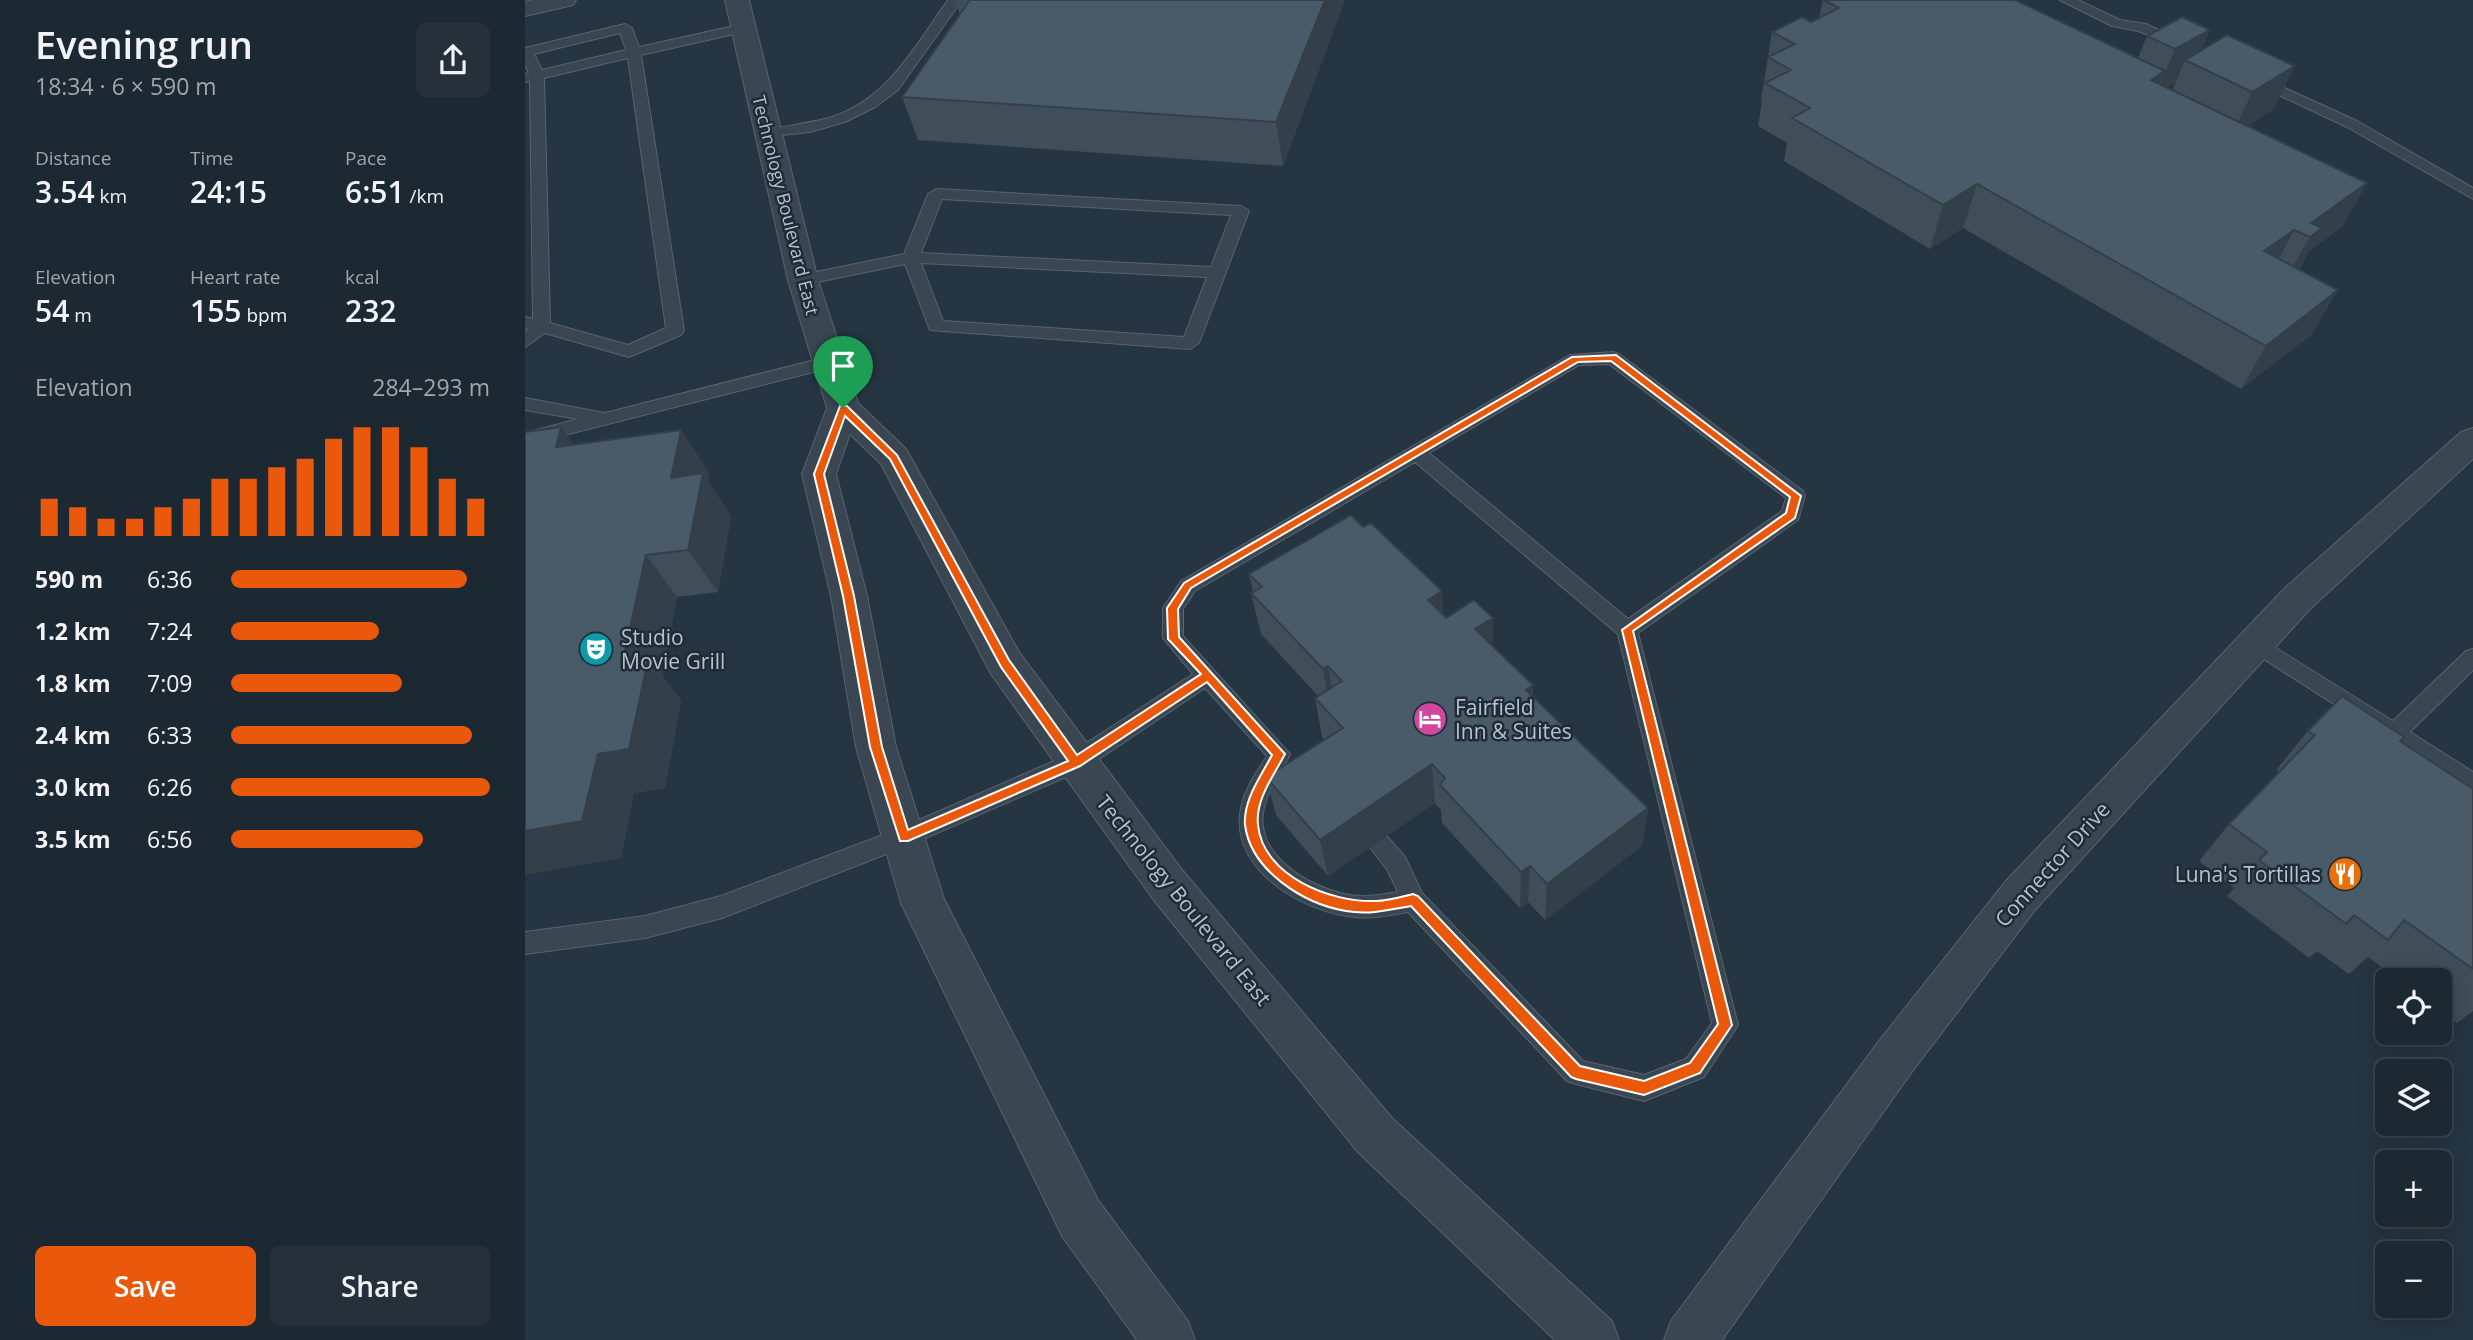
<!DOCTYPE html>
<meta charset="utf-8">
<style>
:root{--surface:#1c2832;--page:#25303a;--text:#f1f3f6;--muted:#a0a6ac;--line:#3a444d;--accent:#ea580c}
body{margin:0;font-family:"Open Sans",sans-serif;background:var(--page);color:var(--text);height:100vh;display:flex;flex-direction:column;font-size:26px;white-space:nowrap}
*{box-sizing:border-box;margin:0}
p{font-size:23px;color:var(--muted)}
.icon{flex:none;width:38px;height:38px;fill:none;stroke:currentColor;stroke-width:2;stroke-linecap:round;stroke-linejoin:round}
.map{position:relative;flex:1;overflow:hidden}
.side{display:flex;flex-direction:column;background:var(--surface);width:525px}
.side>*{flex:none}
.controls{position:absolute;left:1850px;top:968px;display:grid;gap:14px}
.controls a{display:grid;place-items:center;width:77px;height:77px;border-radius:10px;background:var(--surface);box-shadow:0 4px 18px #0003,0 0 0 2px var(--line);font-size:35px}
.pin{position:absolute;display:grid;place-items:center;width:60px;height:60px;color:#fff;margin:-72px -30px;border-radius:50% 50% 50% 0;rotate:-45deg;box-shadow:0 0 7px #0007}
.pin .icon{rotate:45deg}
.round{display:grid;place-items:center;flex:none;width:74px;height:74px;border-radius:10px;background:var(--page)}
.headline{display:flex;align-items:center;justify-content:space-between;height:119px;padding:0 35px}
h1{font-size:38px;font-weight:600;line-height:52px}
.stats{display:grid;grid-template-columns:repeat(3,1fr);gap:10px;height:119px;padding:7px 35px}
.stats div{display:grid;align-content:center}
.stats b{font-size:30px;font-weight:600}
.stats small{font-size:19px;font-weight:400}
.stats p{font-size:19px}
.chart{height:196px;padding:14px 35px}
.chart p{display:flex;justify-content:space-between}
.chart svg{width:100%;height:126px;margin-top:7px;stroke:var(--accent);stroke-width:6}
.action{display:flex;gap:14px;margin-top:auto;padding:14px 35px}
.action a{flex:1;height:80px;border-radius:10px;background:var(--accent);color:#fff;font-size:28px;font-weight:600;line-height:80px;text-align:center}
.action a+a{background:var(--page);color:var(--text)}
ul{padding:0 35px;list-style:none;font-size:23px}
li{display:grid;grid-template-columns:112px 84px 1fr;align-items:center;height:52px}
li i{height:18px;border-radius:9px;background:var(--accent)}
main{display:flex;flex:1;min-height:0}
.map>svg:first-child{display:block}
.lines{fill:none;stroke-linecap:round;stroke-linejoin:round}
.service-casing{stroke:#58646f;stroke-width:2}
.minor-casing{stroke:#58646f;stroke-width:2}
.service{fill:#3a4752;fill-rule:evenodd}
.minor{fill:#3a4752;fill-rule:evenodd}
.wall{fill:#3f4e59;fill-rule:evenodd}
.shaded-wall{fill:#334049}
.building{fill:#495b68;stroke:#334049;stroke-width:2}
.route{fill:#ea580c;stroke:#fff;stroke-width:2;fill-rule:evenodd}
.labels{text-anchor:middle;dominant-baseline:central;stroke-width:5;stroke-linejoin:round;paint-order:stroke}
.far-street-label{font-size:18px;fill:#b7c1cc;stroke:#1f2c37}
.poi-label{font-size:21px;fill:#b7c1cc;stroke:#1f2c37;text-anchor:start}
.street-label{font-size:21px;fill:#b7c1cc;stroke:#1f2c37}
</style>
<main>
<section class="side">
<div class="headline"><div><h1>Evening run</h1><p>18:34 · 6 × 590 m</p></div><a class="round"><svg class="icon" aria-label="share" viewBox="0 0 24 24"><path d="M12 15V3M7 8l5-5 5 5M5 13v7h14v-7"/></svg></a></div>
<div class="stats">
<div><p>Distance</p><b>3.54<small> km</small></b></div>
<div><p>Time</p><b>24:15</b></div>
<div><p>Pace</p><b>6:51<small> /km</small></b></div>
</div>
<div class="stats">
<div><p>Elevation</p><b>54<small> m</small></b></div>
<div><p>Heart rate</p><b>155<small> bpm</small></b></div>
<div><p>kcal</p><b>232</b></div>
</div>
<div class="chart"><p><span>Elevation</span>284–293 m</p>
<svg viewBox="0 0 160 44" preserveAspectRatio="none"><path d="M5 44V31M15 44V34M25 44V38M35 44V38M45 44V34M55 44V31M65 44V24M75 44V24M85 44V20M95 44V17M105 44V10M115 44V6M125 44V6M135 44V13M145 44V24M155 44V31"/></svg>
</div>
<ul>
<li><b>590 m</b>6:36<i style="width:91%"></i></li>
<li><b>1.2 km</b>7:24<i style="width:57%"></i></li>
<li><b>1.8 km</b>7:09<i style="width:66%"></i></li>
<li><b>2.4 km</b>6:33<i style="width:93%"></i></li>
<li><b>3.0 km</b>6:26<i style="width:100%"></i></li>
<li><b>3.5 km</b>6:56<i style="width:74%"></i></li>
</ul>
<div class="action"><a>Save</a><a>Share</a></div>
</section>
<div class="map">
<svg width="1948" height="1340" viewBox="0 0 1948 1340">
<rect width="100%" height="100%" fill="#253542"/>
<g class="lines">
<g class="service-casing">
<path id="service" d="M423,0H437L373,90L350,107L320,122L285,132L238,137L236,134L238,131C261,125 284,124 307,117C364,98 390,46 423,0Z
M1535,0H1553L1595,20L1621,24L1661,43L1654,47L1613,31L1587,26Z
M100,24L107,28L114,47L218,24L225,28L218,32L116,55L159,331L156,335L104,357L20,333L0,347V332L4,329L0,328V317L8,319L5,81L0,82V74L4,73L0,65V48ZM95,33L101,50L17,70L9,54ZM103,58L141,328L103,345L25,323L19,78Z
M1731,75L1832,121L1948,188V199L1822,127L1726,82L1724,79Z
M411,189L716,206L724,211L674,343L665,349L405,330L380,264L278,285L272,284L270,280L272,276L379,254L403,194ZM417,199L706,215L686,267L396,253ZM396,263L682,277L659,337L418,321Z
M1088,352L1094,354L1278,491L1280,496L1273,520L1113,633L1213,1025L1179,1077L1119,1101L1051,1084L1042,1081L883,912C866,915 848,919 830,917C781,913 708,872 715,814C717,793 731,773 742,756L680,688L559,769L387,844L197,918L120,938L0,954V932L120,916L196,896L371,830L543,755L668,674L638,638V608L656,581L1045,355ZM1084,364L1261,498L1257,511L1103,619L904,453L1054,365ZM890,462L1093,634L1187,1023L1161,1059L1119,1075L1058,1061L897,893L880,857L857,831L849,828L841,831L838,838L863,871L873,892C855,895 837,898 819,894C783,886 732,856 738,813C741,791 756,773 765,754L658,636V609L670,591Z
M302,357L311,363L308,367L0,445V433L53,419L0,410V398L80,413Z
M1730,635L1868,721L1941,651L1948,649V670L1885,732L1948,772V793L1723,649L1720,643L1723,637Z"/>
</g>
<g class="minor-casing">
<path id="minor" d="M7,0H51L48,5L0,16V2Z
M200,0H224L293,280L333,403L381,449L494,652L658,871L867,1118L1087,1321L1094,1340H1030L833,1152L628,899L466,674L356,464L325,434L311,474L342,596L371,747L419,899L573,1200L663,1321L670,1340H612L537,1236L376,903L331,747L306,596L277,474L302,408L263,280Z
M1948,428V459L1786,608L1510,910L1386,1073L1197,1340H1139L1146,1321L1354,1041L1480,882L1760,588L1936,432Z"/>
</g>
<use href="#service" class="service"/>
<use href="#minor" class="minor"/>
</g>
<path class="wall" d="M430,0H820L758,166L393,140L377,97L435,15Z
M1298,0H1490L1613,58L1622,36L1676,51L1749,109L1722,126L1842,183L1817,227L1784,251L1774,270L1787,334L1716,389L1438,228L1405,249L1259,161L1262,143L1233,126L1237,101L1236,100L1247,32L1286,22L1294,18ZM1651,82L1647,90L1642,87Z
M36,427L49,445L156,430L184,473L183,481L206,516L193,592L152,597L137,676L156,700L140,788L109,793L96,858Z
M838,527L917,591L918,615L968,647L1008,685V696L1123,808L1117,846L1020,920L1003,902L995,908L917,823L916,810L910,803L803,876L751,815L741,777L799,740L797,737L790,698L793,696L736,634L726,593L728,592L724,574Z
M1783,731L1875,742L1948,789V1011L1932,1023L1914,1010V980H1874L1843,957L1824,974L1792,951L1784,958L1702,896L1709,888L1674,861L1704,824L1755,772L1751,770Z"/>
<path class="shaded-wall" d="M800,0H820L758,166L751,122Z
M1685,30L1670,65L1660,60L1651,82L1632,92L1650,49Z
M1770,66L1749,109L1707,136L1727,92Z
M1640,71L1623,114L1626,80Z
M1842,183L1817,227L1784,251L1772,272L1760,281L1785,237L1786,223Z
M1452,184L1438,228L1405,249L1418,205Z
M1769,230L1746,274L1739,251Z
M1813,290L1787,334L1716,389L1741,346Z
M36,427L68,471L31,447Z
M156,430L184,473L183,481L206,516L193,592L163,550L146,478Z
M121,555L152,597L137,676L156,700L140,788L109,793L96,858L0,875V831L73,754L97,664Z
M917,591L919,632L903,600Z
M968,618V659L950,629Z
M803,666L810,707L805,709L798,669Z
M1008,685L1007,725L1001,690Z
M907,764L910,803L803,876L795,840Z
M1123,808L1117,846L1020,920L1022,884Z
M1005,866L1003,902L995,908L996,872Z"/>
<path class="building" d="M445,0H800L751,122L377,97Z
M1299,0H1490L1640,71L1626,80L1842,183L1786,223L1797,228L1785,237L1769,230L1739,251L1813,290L1741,346L1452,184L1418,205L1267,118L1285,108L1240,83L1266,70L1243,57L1270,44L1247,32L1277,17L1286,22L1314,8Z
M1657,17L1685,30L1650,49L1622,36Z
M1702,35L1770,66L1727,92L1660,60Z
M36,427L31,447L156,430L146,478L178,473L163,550L121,555L97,664L123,660L104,749L73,754L57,821L0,831V432Z
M826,515L838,527L846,523L917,591L903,600L921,618L949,600L968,618L950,629L1008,685L1001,690L1123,808L1022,884L1005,866L996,872L915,785L920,778L907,764L795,840L741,777L818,728L790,698L817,681L803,666L798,669L726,593L737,587L724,574Z
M1817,696L1879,737L1875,741L1948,789V969L1879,920L1863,940L1829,915L1821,924L1734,860L1742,852L1704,824L1790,735L1783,731Z"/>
<path class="route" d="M1091,355L1276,496L1270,518L1108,631L1207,1025L1175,1073L1119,1095L1051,1079L1046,1077L886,906C864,910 844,915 821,911C779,904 726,871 720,825C718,800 736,776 747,755L682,682L555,766L383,841H375L345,747L318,596L289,474L315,406H322L372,455L484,660L552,755L676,674L643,639L642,608L659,583L1047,357ZM1086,361L1265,497L1261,513L1097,630L1193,1024L1165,1063L1119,1081L1055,1066L893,896L888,894C876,897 863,901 851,901C806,903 738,876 733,825C730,800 749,775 760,754L654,637L653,609L666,588L1053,362ZM320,416L365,459L476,667L543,761L383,830L357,747L329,596L299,474Z"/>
<defs>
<g id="theatre-disc" transform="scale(1.75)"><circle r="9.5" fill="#0f9aa8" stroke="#1f2c37"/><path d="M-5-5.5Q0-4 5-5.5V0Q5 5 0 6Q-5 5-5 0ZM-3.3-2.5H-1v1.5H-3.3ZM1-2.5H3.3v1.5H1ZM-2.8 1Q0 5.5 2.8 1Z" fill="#fff"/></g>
<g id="hotel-disc" transform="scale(1.75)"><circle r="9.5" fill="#d1479c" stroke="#1f2c37"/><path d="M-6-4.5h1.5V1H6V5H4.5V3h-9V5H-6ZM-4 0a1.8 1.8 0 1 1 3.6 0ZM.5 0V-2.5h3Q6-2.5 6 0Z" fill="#fff"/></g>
<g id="restaurant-disc" transform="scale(1.75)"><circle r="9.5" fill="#e8710a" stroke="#1f2c37"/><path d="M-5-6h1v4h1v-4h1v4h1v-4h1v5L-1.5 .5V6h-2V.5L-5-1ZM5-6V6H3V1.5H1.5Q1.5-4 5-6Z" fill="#fff"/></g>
</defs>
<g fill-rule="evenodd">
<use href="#theatre-disc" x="71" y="649"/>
<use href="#hotel-disc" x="905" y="719"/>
<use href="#restaurant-disc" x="1820" y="874"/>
</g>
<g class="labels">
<g class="far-street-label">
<text transform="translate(261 205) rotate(76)">Technology Boulevard East</text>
</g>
<g class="poi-label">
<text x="96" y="637">Studio<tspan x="96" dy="24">Movie Grill</tspan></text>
<text x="930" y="707">Fairfield<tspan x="930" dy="24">Inn &amp; Suites</tspan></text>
<text x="1796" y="874" text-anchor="end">Luna's Tortillas</text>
</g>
<g class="street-label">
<text transform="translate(1527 864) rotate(-48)">Connector Drive</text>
<text transform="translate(659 900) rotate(51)">Technology Boulevard East</text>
</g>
</g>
</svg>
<div class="controls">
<a><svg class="icon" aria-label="locate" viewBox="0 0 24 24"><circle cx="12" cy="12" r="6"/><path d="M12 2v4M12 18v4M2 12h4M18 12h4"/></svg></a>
<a><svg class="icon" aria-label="layers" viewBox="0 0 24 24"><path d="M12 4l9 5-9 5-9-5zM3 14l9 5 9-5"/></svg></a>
<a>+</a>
<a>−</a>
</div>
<div class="pin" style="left:318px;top:408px;background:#1e9e55"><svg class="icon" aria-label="arrive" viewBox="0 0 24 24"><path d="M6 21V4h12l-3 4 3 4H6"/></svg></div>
</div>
</main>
